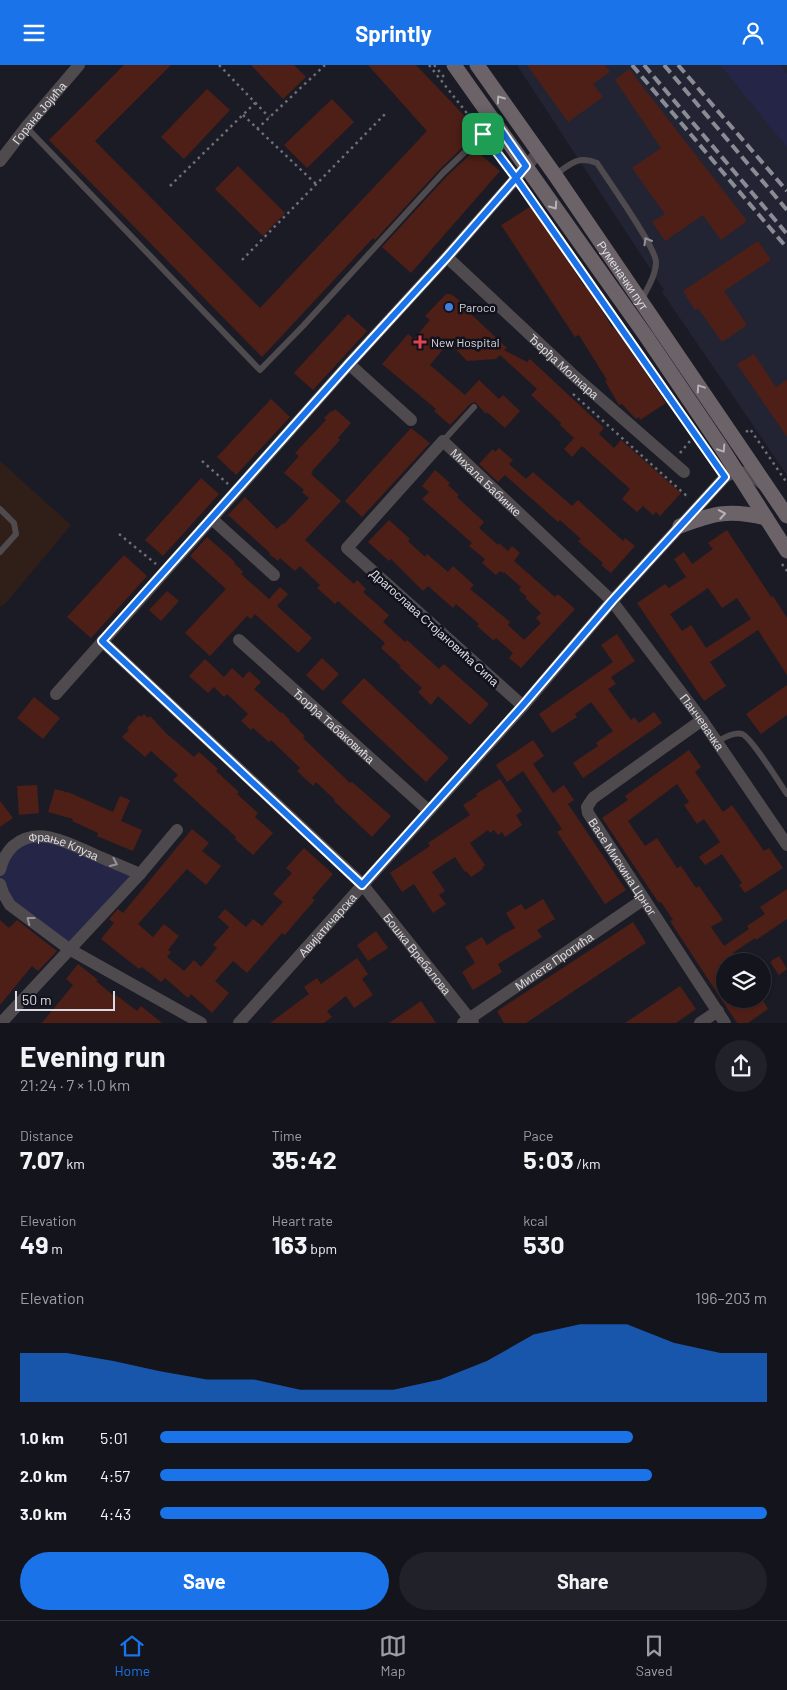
<!DOCTYPE html>
<meta charset="utf-8">
<style>
:root{--surface:#14141c;--page:#212129;--text:#f1f3f6;--muted:#9d9ea3;--line:#33333b;--accent:#1a73e8}
body{margin:0;font-family:Barlow,sans-serif;background:var(--page);color:var(--text);height:100vh;display:flex;flex-direction:column;font-size:19px;white-space:nowrap}
*{box-sizing:border-box;margin:0}
p{font-size:16px;color:var(--muted)}
.icon{flex:none;width:28px;height:28px;fill:none;stroke:currentColor;stroke-width:2;stroke-linecap:round;stroke-linejoin:round}
.map{position:relative;height:958px;overflow:hidden}
.drawer{display:flex;flex-direction:column;background:var(--surface);flex:1}
.drawer>*{flex:none}
.fabs{position:absolute;left:716px;top:888px;display:grid;gap:10px}
.fabs a{display:grid;place-items:center;width:55px;height:55px;border-radius:50%;background:var(--surface);box-shadow:0 1px 4px #0004,0 0 0 1px var(--line);font-size:25px}
.scale{position:absolute;left:15px;bottom:12px;width:100px;box-sizing:border-box;padding-left:5px;border:2px solid #dadbe2;border-top:0;font-size:14px;line-height:18px;white-space:nowrap;color:#dadbe2;-webkit-text-stroke:4px #12121c;paint-order:stroke}
.pin{position:absolute;display:grid;place-items:center;width:42px;height:42px;color:#fff;margin:-21px;border-radius:10px;box-shadow:0 2px 8px #0006}
.round{display:grid;place-items:center;flex:none;width:52px;height:52px;border-radius:26px;background:var(--page)}
.head{display:flex;align-items:center;justify-content:space-between;height:85px;padding:0 20px}
h1{font-size:28px;font-weight:700;line-height:38px}
.metrics{display:grid;grid-template-columns:repeat(3,1fr);gap:8px;height:85px;padding:5px 20px}
.metrics div{display:grid;align-content:center}
.metrics b{font-size:25px;font-weight:700}
.metrics small{font-size:14px;font-weight:400}
.metrics p{font-size:14px}
.chart{height:140px;padding:10px 20px}
.chart p{display:flex;justify-content:space-between}
.chart svg{width:100%;height:90px;margin-top:5px;fill:var(--accent);opacity:.7}
.button{display:flex;gap:10px;margin-top:auto;padding:10px 20px}
.button a{flex:1;height:58px;border-radius:30px;background:var(--accent);color:#fff;font-size:20px;font-weight:700;line-height:58px;text-align:center}
.button a+a{background:var(--page);color:var(--text)}
ul{padding:0 20px;list-style:none;font-size:16px}
li{display:grid;grid-template-columns:80px 60px 1fr;align-items:center;height:38px}
li i{height:12px;border-radius:6px;background:var(--accent)}
header{display:flex;justify-content:space-between;align-items:center;height:65px;padding:0 20px;background:var(--accent);color:#fff;font-size:22px;font-weight:700}
.menu{display:flex;justify-content:space-around;align-items:center;height:70px;border-top:1px solid var(--line);background:var(--surface);font-size:14px;color:var(--muted)}
.menu a{display:grid;justify-items:center;gap:2px}
.menu .selected{color:var(--accent)}
.map>svg:first-child{display:block}
.built{fill:#232433}
.industrial{fill:#301e19}
.green{fill:#252548}
.building{fill:#4e1f17;fill-rule:evenodd}
.lines{fill:none;stroke-linecap:round;stroke-linejoin:round}
.path{stroke:#6e6f78;stroke-width:2.5;stroke-dasharray:2.5 4;stroke-linecap:butt}
.lane{stroke:#4f4a4d;stroke-width:6}
.street{stroke:#4f4a4d;stroke-width:12}
.secondary{stroke:#6c6368;stroke-width:15}
.rail{stroke:#8a8b93;stroke-width:4;stroke-dasharray:10 5;stroke-linecap:butt}
.oneway{stroke:#b4b1b7}
.oneway2{stroke:#949298}
.route-casing{stroke:#fff;stroke-width:10}
.route{stroke:#1a73e8;stroke-width:6}
.shop-dot{fill:#3f7fe0;stroke:#12121c;stroke-width:2}
.health-dot{fill:#e0444e;stroke:#12121c;stroke-width:2}
.labels{text-anchor:middle;dominant-baseline:central;stroke-width:5;stroke-linejoin:round;paint-order:stroke}
.street-label{font-size:12px;fill:#dadbe2;stroke:#12121c}
.poi-label{font-size:12px;fill:#dadbe2;stroke:#12121c;text-anchor:start}
</style>
<header><svg class="icon" aria-label="menu" viewBox="0 0 24 24"><path d="M4 6h16M4 12h16M4 18h16"/></svg>Sprintly<svg class="icon" aria-label="person" viewBox="0 0 24 24"><circle cx="12" cy="8" r="4"/><path d="M4 21q1-7 8-7t8 7"/></svg></header>
<div class="map">
<svg width="787" height="958" viewBox="0 0 787 958">
<rect width="100%" height="100%" fill="#1b1b26"/>
<path class="built" d="M517,0H787V410L662,227L664,225Z"/>
<path class="industrial" d="M0,396L71,460L5,539L0,542Z"/>
<path class="green" d="M720,0H780L787,8V82Z
M34,771L140,809L69,884L16,844L0,819V805L3,795Z"/>
<path class="building" d="M124,0H171L95,76L260,243L427,66L368,0H416L476,63L464,75L467,78L439,105L375,175L373,173L262,292L49,75Z
M251,0H294L306,12L283,34Z
M527,0H605L610,7L593,19L603,32L568,57Z
M629,4L747,156L721,175L703,150L665,176L652,157L665,149L632,103L661,83L615,15Z
M207,24L230,45L184,94L161,72Z
M332,34L354,57L307,103L284,80Z
M475,85L500,106L411,208L382,182L447,111Z
M238,101L285,148L263,171L215,124Z
M533,140L584,221L586,220L612,262L614,261L666,338L640,355L639,352L636,354L622,339L619,340L605,316L607,315L579,270L575,272L501,160Z
M758,176L771,195L724,226L747,260L722,277L698,243L695,245L683,226Z
M446,229H450L455,232L474,248L472,250L507,283L504,285L527,297L530,294L604,363L599,369L614,383L621,375L681,428L660,451L656,447L653,450L643,441L637,447L622,434L630,424L582,381L572,392L564,384L574,373L560,360L561,358L531,330L537,324L500,290L496,294L467,296L449,277L430,300L465,330L479,315L499,334L503,330L520,346L505,363L487,347L486,349L475,337L470,339L450,360L434,346L436,344L382,299L408,269L414,274L430,255L425,251Z
M348,249L367,266L313,325L294,308Z
M754,289L776,322L787,315V372L737,299Z
M271,334L290,352L236,410L217,392Z
M335,344L351,358L338,373L340,375L312,406L313,407L311,409L341,436L305,475L354,519L357,515L366,524L363,527L389,550L383,557L405,577L407,575L439,604L444,599L489,639L470,660L438,631L431,640L418,627L422,623L399,602L401,601L381,583L385,578L338,536L335,539L317,523L320,520L300,501L295,506L280,493L278,496L269,489L270,488L228,450L245,432L277,464L283,458L284,459L309,433L302,427L304,425L284,408L299,391L295,388L326,355L324,353L331,346L332,347Z
M411,363L430,378L362,452L345,436Z
M499,383L513,395L509,399L526,414L533,407L572,441L578,435L623,476L625,473L635,481L611,508L601,500L603,498L578,476L581,474L560,455L558,457L505,410L498,417L479,399L493,384L495,387Z
M435,405L450,418L448,420L459,430L457,432L484,457L479,463L498,480L499,478L508,486L512,481L520,488L514,496L555,532L558,529L575,544L521,603L509,593L513,588L496,573L494,576L477,561L479,559L456,539L453,543L428,521L423,526L391,494L389,496L368,477L389,455L410,474L408,476L425,492L427,489L448,507L453,501L474,520L470,524L510,557L508,560L524,575L541,558L536,553L541,548L525,533L527,532L519,525L521,522L504,507L503,508L500,506L496,510L482,498L485,494L469,481L472,478L422,434L429,427L422,421Z
M201,413L219,429L163,491L145,475Z
M727,465L771,532L773,531L787,553V610L758,565L710,597L726,621L704,636L637,538L665,519L669,523L686,512L674,494L684,487L692,499L713,484L708,478ZM708,523L722,543L737,533L751,554L706,583L691,560L682,566L670,549Z
M207,472L235,497L234,498L243,507L241,509L269,534L280,522L288,529L277,541L312,573L298,588L255,549L251,554L247,551L210,591L185,568L226,524L190,491Z
M124,490L147,511L91,573L67,552Z
M167,526L179,536L161,556L149,545Z
M617,569L635,596L611,612L616,619L608,624L631,655L634,652L639,658L654,647L662,658L583,713L573,698L598,681L596,678L613,666L591,637L575,649L577,652L552,668L539,649L613,597L601,580Z
M322,593L339,609L323,626L306,610Z
M205,594L224,612L232,603L243,613L249,606L261,617L254,624L281,648L282,647L290,655L289,656L305,671L303,673L350,718L352,717L391,751L372,772L334,736L335,735L316,717L313,721L297,706L300,703L271,675L269,677L253,663L251,665L241,656L248,649L227,629L224,632L214,622L208,628L189,611Z
M364,613L449,693L426,717L341,637Z
M787,620V650L761,669L746,649Z
M34,632L60,653L43,674L17,653Z
M144,649L148,653L150,651L167,669L194,692L199,687L218,704L216,706L239,727L237,729L258,748L255,752L273,768L253,790L235,774L236,772L173,715L178,710L151,686L145,692L122,672L129,665L127,663L139,650L141,652Z
M533,675L544,691L533,699L553,728L564,720L574,735L568,739L626,825L605,839L557,767L562,764L523,706L507,717L496,700Z
M689,685L701,702L695,707L723,747L732,740L764,786L769,783L783,803L745,828L739,820L742,818L722,789L705,800L699,792L720,777L704,754L697,759L684,740L689,737L677,719L628,756L645,781L657,773L677,803L681,801L696,823L699,821L723,855L711,862L724,881L749,864L747,861L765,849L760,842L787,824V854L756,875L755,873L733,888L739,896H725V934H762L768,944L748,958H737L670,856L673,855L661,837L659,838L602,753L628,735L625,731Z
M500,714L522,746L516,750L522,760L505,772L502,767L498,770L494,765L490,768L488,765L470,778L485,800L482,803L483,804L471,812L466,806L465,807L455,792L432,807L445,826L439,830L446,839L433,848L414,819L402,827L390,808L430,781L428,778L470,750L463,740L477,731L476,729Z
M37,720L39,748L19,750L17,721Z
M55,724L70,728L113,747L120,731L130,735L121,756L142,765L133,786L97,771L98,768L72,756L73,754L48,747Z
M0,736L13,753L0,762Z
M192,764L209,778L202,786L221,801L206,820L187,804L138,859L153,872L164,859L179,871L168,885L171,887L167,892L184,906L194,895L201,902L217,883L213,880L229,862L218,852L225,844L246,862L253,854L262,861L283,837L273,829L292,808L286,803L304,783L333,809L312,833L315,835L300,852L285,870L282,868L247,908L233,896L215,916L229,928L212,948L191,929L188,933L165,913L161,917L142,902L139,904L101,874L114,858L109,854L118,844L123,848Z
M543,834L555,854L537,865L542,872L498,899L502,907L473,925L462,907L475,898L465,882L482,872L487,880L502,870L515,863L506,848L521,839L525,845Z
M0,855L9,863L17,855L57,886L38,906L32,901L0,940Z
M633,857L646,878L526,958H504L497,946Z
M376,866L388,883L368,896L357,880Z
M779,891L787,904L779,910L770,897Z
M357,893L368,909L362,914L373,930L354,943L346,931L327,946L332,952L324,958H270L309,929L304,922L317,913L321,919Z
M78,899L98,915L96,916L115,932L116,930L137,946L141,941L162,958H42L73,920L66,914Z
M680,921L696,944L676,958H625Z
M421,936L436,958H389Z"/>
<g class="lines">
<path class="path" d="M219,0L269,52
M429,0L477,61
M434,0L444,12
M243,50L316,119
M257,64L325,0
M170,121L255,38
M242,195L386,48
M604,239L650,304
M573,329L689,433
M746,367L750,364L787,418
M680,388L695,370
M202,396L228,419
M119,469L156,499
M782,499L787,506"/>
<path class="lane" d="M27,61L30,66L260,305L303,261L443,108L495,58
M555,110C570,99 578,90 597,98C607,114 656,182 656,197C656,210 647,224 641,236
M443,376L474,342
M0,444L14,458L16,469L0,487
M716,677C724,673 733,667 742,669C751,672 780,719 787,729"/>
<g class="street">
<path id="s1" d="M0,96L27,61L79,0"/>
<path id="s2" d="M447,192L572,309L684,407"/>
<path d="M349,299L411,355"/>
<path d="M212,454L274,510"/>
<path id="s3" d="M239,575L428,745"/>
<path id="s4" d="M102,576L362,819L473,958"/>
<path d="M56,629L349,299L447,192L538,88"/>
<path id="s5" d="M523,641L347,483L443,376L612,536L702,655L787,780"/>
<path id="s6" d="M702,655L593,733L587,742L588,748L725,958"/>
<path id="s7" d="M0,805C2,796 6,788 13,781C38,760 68,778 93,789C109,796 124,802 140,809"/>
<path d="M0,819L3,828L10,840L69,884L201,958"/>
<path d="M1,958L140,809L177,765"/>
<path id="s8" d="M239,958L523,641L612,536L725,412C740,402 751,409 764,420"/>
<path id="s9" d="M463,958L644,834"/>
<path d="M700,958L718,946"/>
</g>
<g class="secondary">
<path d="M454,0L646,271L721,382L787,486"/>
<path id="s10" d="M477,0L555,110L787,451"/>
<path d="M680,461C714,448 730,444 766,453"/>
</g>
<path class="rail" d="M632,0L787,183
M644,0L787,169
M664,0L787,145
M678,0L787,126"/>
</g>
<defs><path id="oneway-chevron" d="M-2-3.5L2.5 0L-2 3.5" fill="none" stroke-width="1.6" stroke-linecap="round" stroke-linejoin="round" transform="scale(1.25)"/></defs>
<g class="oneway">
<use href="#oneway-chevron" transform="translate(500 34) rotate(-125)"/>
<use href="#oneway-chevron" transform="translate(554 141) rotate(55)"/>
<use href="#oneway-chevron" transform="translate(700 323) rotate(-124)"/>
<use href="#oneway-chevron" transform="translate(722 384) rotate(57)"/>
<use href="#oneway-chevron" transform="translate(722 449) rotate(-10)"/>
</g>
<g class="oneway2">
<use href="#oneway-chevron" transform="translate(647 176) rotate(-120)"/>
<use href="#oneway-chevron" transform="translate(114 798) rotate(24)"/>
<use href="#oneway-chevron" transform="translate(30 855) rotate(-143)"/>
</g>
<g class="lines">
<g class="route-casing">
<path id="route" d="M483,69L516,113L447,192L349,299L102,576L362,820L523,640L612,536L725,412L516,113L526,101L496,58L483,69"/>
</g>
<use href="#route" class="route"/>
</g>
<circle class="shop-dot" cx="449" cy="242" r="5"/>
<path class="health-dot" d="M417.5 269.5h5v5h5v5h-5v5h-5v-5h-5v-5h5z"/>
<g class="labels">
<g class="street-label">
<text stroke="none"><textPath href="#s1" startOffset="62">Горана Јојића</textPath></text>
<text stroke="none"><textPath href="#s10" startOffset="256">Руменачки пут</textPath></text>
<text stroke="none"><textPath href="#s2" startOffset="160">Ђерђа Молнара</textPath></text>
<text stroke="none"><textPath href="#s5" startOffset="440">Михала Бабинке</textPath></text>
<text transform="translate(435 562) rotate(42)">Драгослава Стојановића Сипа</text>
<text stroke="none"><textPath href="#s5" startOffset="764">Панчевачка</textPath></text>
<text stroke="none"><textPath href="#s3" startOffset="128">Ђорђа Табаковића</textPath></text>
<text stroke="none"><textPath href="#s7" startOffset="82">Фрање Клуза</textPath></text>
<text stroke="none"><textPath href="#s6" startOffset="215">Васе Мискина Црног</textPath></text>
<text stroke="none"><textPath href="#s8" startOffset="132">Авијатичарска</textPath></text>
<text stroke="none"><textPath href="#s4" startOffset="445">Бошка Вребалова</textPath></text>
<text stroke="none"><textPath href="#s9" startOffset="110">Милете Протића</textPath></text>
</g>
<g class="poi-label">
<text x="459" y="242">Paroco</text>
<text x="431" y="277">New Hospital</text>
</g>
</g>
</svg>
<div class="fabs">
<a><svg class="icon" aria-label="layers" viewBox="0 0 24 24"><path d="M12 4l9 5-9 5-9-5zM3 14l9 5 9-5"/></svg></a>
</div>
<div class="scale">50 m</div>
<div class="pin" style="left:483px;top:69px;background:#1e9e55"><svg class="icon" aria-label="arrive" viewBox="0 0 24 24"><path d="M6 21V4h12l-3 4 3 4H6"/></svg></div>
</div>
<section class="drawer">
<div class="head"><div><h1>Evening run</h1><p>21:24 · 7 × 1.0 km</p></div><a class="round"><svg class="icon" aria-label="share" viewBox="0 0 24 24"><path d="M12 15V3M7 8l5-5 5 5M5 13v7h14v-7"/></svg></a></div>
<div class="metrics">
<div><p>Distance</p><b>7.07<small> km</small></b></div>
<div><p>Time</p><b>35:42</b></div>
<div><p>Pace</p><b>5:03<small> /km</small></b></div>
</div>
<div class="metrics">
<div><p>Elevation</p><b>49<small> m</small></b></div>
<div><p>Heart rate</p><b>163<small> bpm</small></b></div>
<div><p>kcal</p><b>530</b></div>
</div>
<div class="chart"><p><span>Elevation</span>196–203 m</p>
<svg viewBox="0 0 160 44" preserveAspectRatio="none"><path d="M0 44V20L10 20L20 24L30 29L40 33L50 33L60 38L70 38L80 38L90 33L100 24L110 11L120 6L130 6L140 15L150 20L160 20V44z"/></svg>
</div>
<ul>
<li><b>1.0 km</b>5:01<i style="width:78%"></i></li>
<li><b>2.0 km</b>4:57<i style="width:81%"></i></li>
<li><b>3.0 km</b>4:43<i style="width:100%"></i></li>
</ul>
<div class="button"><a>Save</a><a>Share</a></div>
</section>
<nav class="menu">
<a class="selected"><svg class="icon" aria-label="home" viewBox="0 0 24 24"><path d="M3 11l9-7 9 7M6 9v11h12V9"/></svg>Home</a>
<a><svg class="icon" aria-label="map" viewBox="0 0 24 24"><path d="M3 6l6-2 6 2 6-2v14l-6 2-6-2-6 2zM9 4v14M15 6v14"/></svg>Map</a>
<a><svg class="icon" aria-label="saved" viewBox="0 0 24 24"><path d="M7 4h10v16l-5-4-5 4z"/></svg>Saved</a>
</nav>
